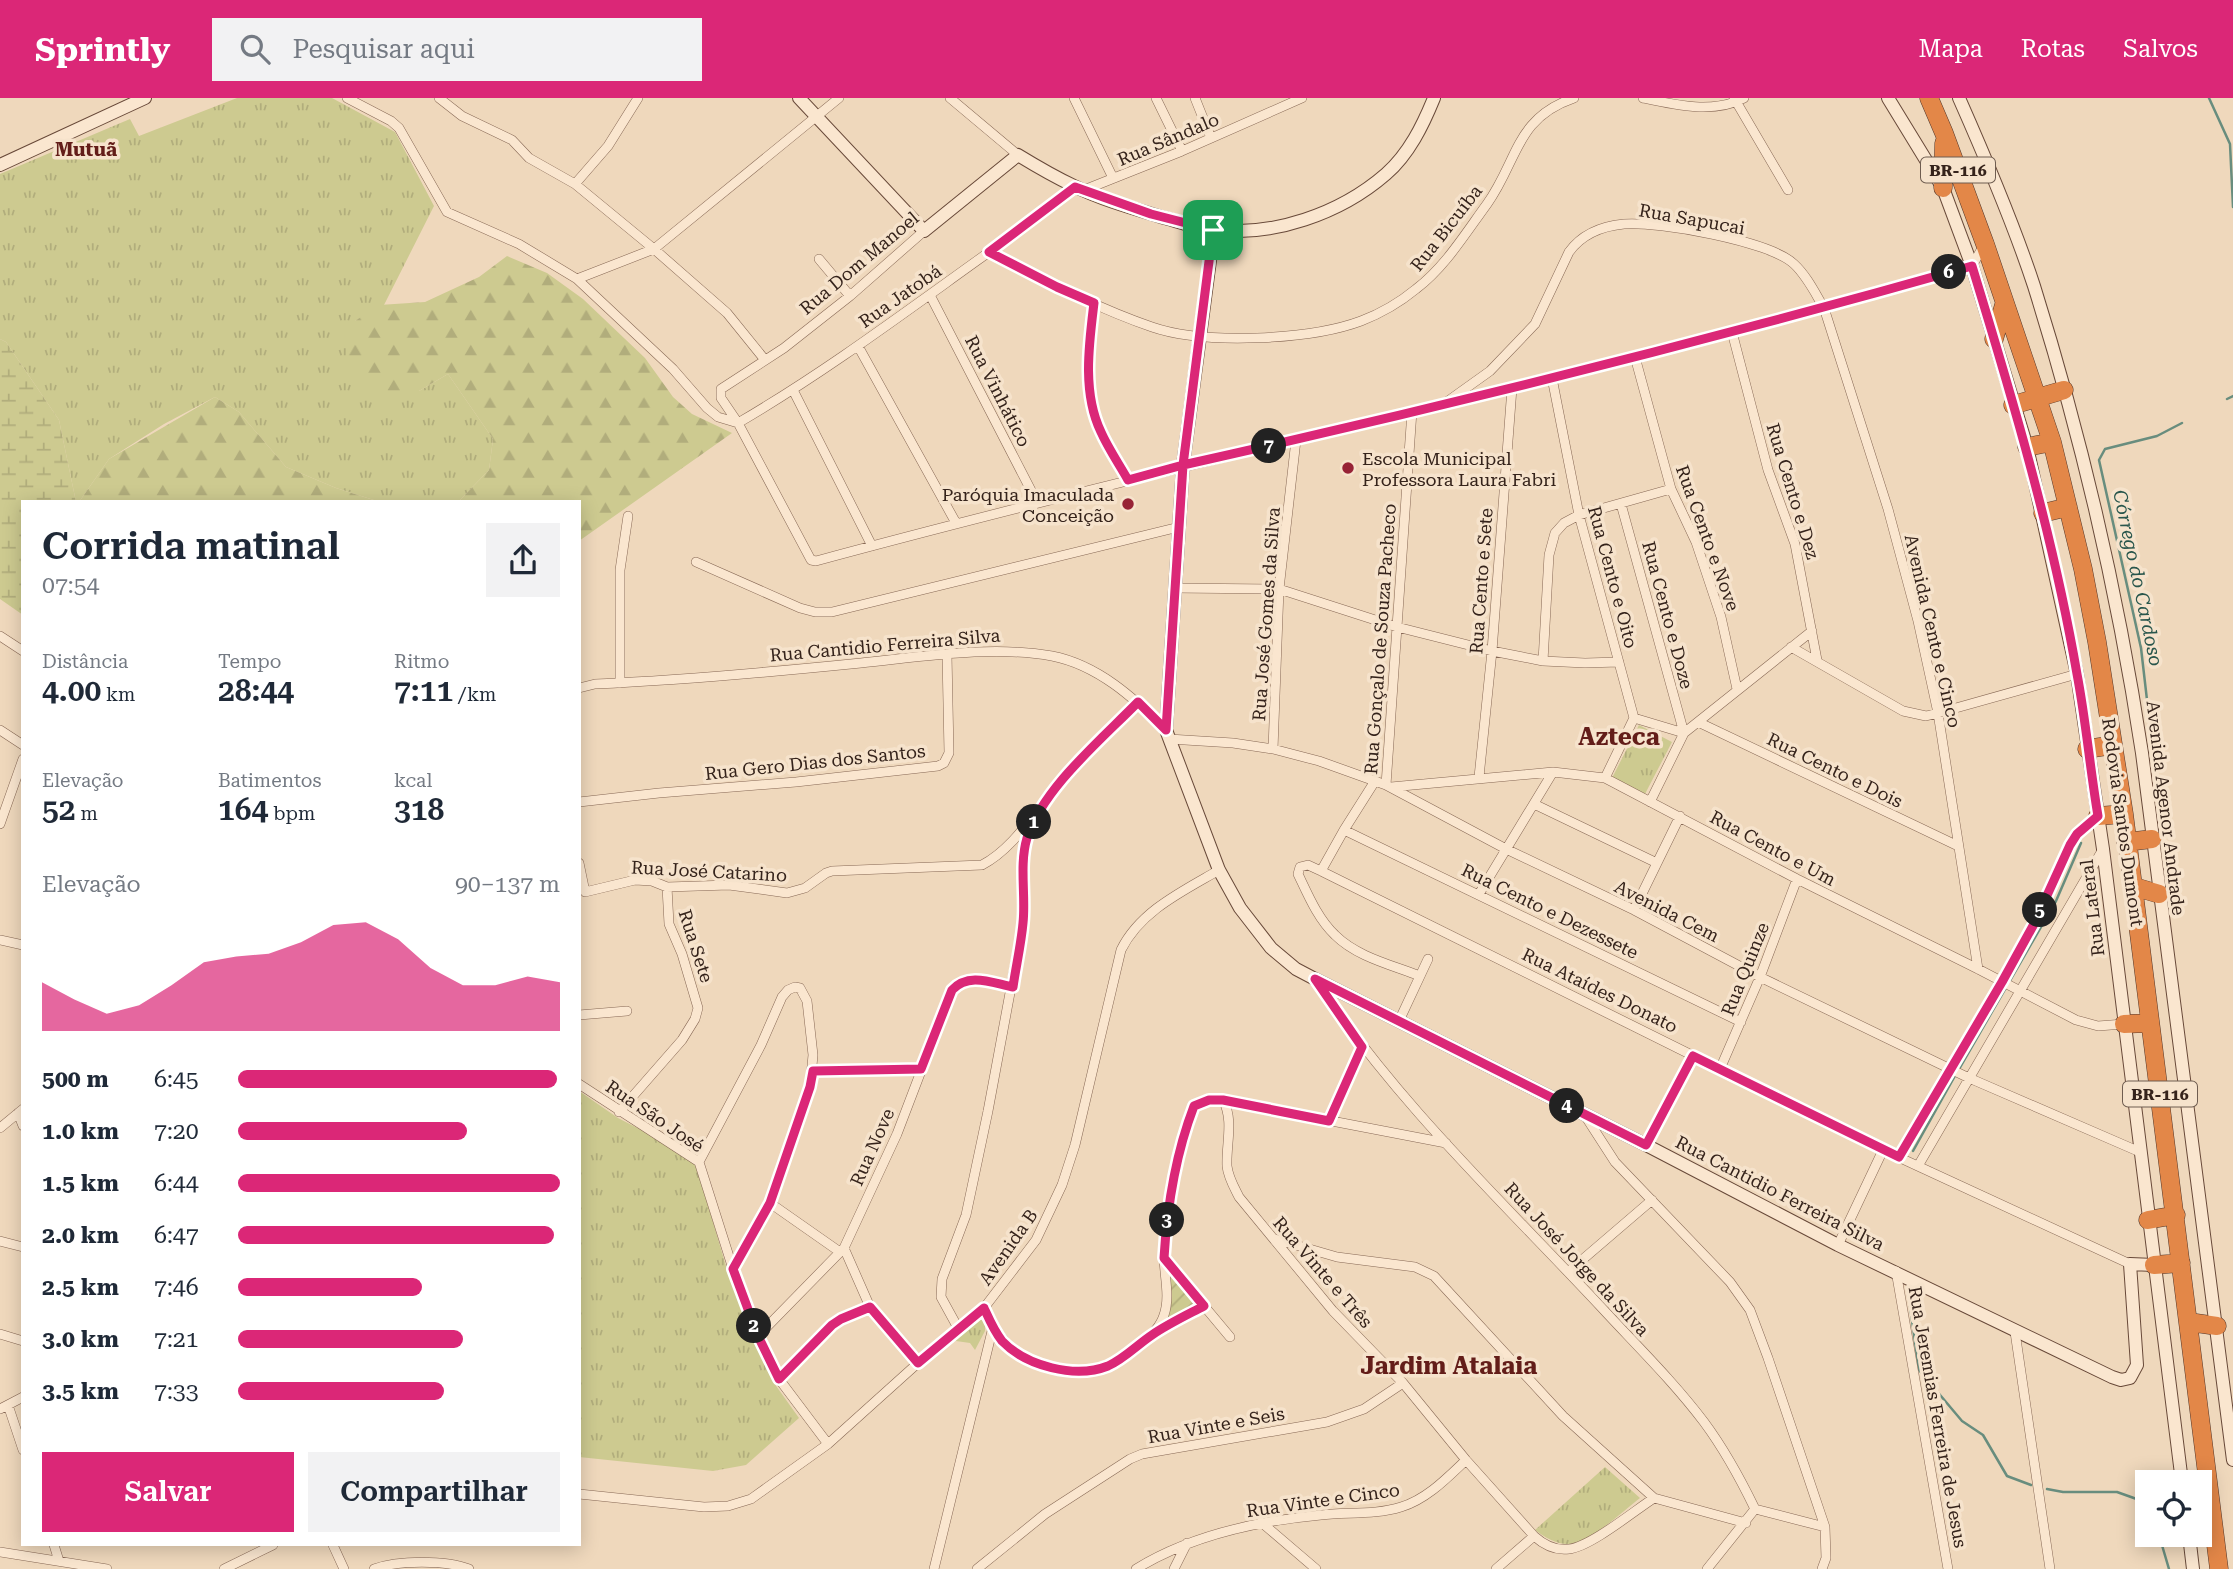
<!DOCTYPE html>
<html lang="pt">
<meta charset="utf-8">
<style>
:root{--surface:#fff;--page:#f2f2f3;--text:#1f2937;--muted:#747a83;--accent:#db2777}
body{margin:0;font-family:"Roboto Serif",serif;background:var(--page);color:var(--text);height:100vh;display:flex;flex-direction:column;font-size:26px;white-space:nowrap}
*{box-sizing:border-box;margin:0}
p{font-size:23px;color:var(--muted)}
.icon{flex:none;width:38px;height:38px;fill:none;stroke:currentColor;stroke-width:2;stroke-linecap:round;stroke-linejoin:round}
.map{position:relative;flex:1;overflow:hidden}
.sheet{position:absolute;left:21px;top:402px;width:560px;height:1046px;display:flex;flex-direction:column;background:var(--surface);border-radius:0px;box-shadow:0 4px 18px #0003}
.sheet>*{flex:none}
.buttons{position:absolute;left:2135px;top:1372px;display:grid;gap:14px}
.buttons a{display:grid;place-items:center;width:77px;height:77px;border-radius:0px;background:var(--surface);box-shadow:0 4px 18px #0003;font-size:35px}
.pin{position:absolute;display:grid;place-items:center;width:60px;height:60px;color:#fff;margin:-30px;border-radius:14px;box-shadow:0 4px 10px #0006}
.km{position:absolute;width:35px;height:35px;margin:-18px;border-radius:50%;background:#222;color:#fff;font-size:19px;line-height:35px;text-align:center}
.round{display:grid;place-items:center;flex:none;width:74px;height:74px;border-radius:0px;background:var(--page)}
.headline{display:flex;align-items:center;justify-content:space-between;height:119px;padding:0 21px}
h1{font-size:38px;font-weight:600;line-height:52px}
.stats{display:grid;grid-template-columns:repeat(3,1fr);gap:10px;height:119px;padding:7px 21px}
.stats div{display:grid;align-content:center}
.stats b{font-size:30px;font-weight:600}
.stats small{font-size:19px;font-weight:400}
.stats p{font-size:19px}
.chart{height:196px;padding:14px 21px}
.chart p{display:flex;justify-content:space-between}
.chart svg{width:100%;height:126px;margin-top:7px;fill:var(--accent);opacity:.7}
.primary-button{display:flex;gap:14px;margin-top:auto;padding:14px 21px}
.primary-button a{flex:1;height:80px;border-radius:0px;background:var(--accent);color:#fff;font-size:28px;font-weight:600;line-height:80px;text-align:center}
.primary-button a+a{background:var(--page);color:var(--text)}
ul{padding:0 21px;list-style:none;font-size:23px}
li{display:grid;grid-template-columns:112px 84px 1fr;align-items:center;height:52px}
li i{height:18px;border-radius:9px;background:var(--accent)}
header{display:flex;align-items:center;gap:42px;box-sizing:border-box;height:98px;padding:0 35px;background:var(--accent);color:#fff}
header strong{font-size:33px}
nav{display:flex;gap:38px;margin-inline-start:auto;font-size:24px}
.search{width:490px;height:63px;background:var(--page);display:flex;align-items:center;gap:18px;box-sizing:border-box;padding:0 24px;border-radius:0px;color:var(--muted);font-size:26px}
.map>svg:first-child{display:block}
.grass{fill:url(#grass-tufts)}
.forest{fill:url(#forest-firs)}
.wetland{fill:url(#wetland-marsh)}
.garden{fill:url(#garden-furrows)}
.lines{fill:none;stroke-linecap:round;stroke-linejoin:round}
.stream{stroke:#688d7e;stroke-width:2.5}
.street-casing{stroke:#876855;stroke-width:10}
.secondary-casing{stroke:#684939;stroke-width:14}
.highway-casing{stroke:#54372a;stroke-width:19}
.street{stroke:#fae6cf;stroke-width:9}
.secondary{stroke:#fae6cf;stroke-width:12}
.highway{stroke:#e38748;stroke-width:18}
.route-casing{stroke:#fff;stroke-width:14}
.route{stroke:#db2777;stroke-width:9}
.poi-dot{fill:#972336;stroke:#f6e3cc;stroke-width:2.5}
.labels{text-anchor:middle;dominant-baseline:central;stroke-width:7;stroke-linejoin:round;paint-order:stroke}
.shield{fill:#f6e3cc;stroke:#6f5d50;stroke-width:2}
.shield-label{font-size:16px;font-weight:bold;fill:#35231b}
.street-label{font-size:18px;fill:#35231b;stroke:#f6e3cc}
.poi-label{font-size:18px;fill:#35231b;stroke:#f6e3cc;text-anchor:start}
.neighbourhood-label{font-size:19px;font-weight:bold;fill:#631d19;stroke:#f6e3cc}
.water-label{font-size:19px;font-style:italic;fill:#29564c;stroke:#f6e3cc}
.district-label{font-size:24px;font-weight:bold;fill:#631d19;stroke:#f6e3cc}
</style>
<header>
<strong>Sprintly</strong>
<div class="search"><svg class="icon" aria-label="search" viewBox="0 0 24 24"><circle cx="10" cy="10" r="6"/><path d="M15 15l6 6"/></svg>Pesquisar aqui</div>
<nav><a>Mapa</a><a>Rotas</a><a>Salvos</a></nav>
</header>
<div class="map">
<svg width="2233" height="1471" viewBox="0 0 2233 1471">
<defs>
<pattern id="grass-tufts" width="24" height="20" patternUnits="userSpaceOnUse" patternTransform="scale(1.75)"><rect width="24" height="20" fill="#cdca90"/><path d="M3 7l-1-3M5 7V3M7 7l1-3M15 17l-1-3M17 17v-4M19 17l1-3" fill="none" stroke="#b1ad7c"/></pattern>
<pattern id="forest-firs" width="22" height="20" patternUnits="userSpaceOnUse" patternTransform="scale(1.75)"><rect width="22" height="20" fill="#cdca90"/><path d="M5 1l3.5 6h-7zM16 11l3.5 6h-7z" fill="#b1ad7c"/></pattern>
<pattern id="wetland-marsh" width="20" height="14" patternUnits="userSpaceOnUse" patternTransform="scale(1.75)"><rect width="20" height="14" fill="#cdca90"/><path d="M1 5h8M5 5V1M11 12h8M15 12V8" fill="none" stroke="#b1ad7c"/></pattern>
<pattern id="garden-furrows" width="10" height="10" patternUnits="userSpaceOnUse" patternTransform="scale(1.75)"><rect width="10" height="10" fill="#cdca90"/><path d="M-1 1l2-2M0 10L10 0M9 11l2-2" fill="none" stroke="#b1ad7c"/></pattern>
</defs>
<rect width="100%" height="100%" fill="#efd8bc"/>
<path class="grass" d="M237,0H332L395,34L434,108L384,207L355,223L419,293L448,276L493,341L489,372L458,404H380L336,390L286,369L239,314L215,299L164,326L109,361L79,404H76L59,322L6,244L0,241V76L130,21L139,38Z
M1639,627L1672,644L1645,696L1612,680Z
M579,993L618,1020L694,1059L728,1175L741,1201L774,1285L799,1320L746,1367L713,1373L579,1359Z
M978,1219L985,1225V1233L975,1252L970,1245L956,1243L945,1245Z
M1605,1369L1640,1400C1626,1411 1593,1441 1576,1445C1561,1449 1547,1441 1535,1432Z"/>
<path class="forest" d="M507,158L547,175L583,201L645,260L673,299L692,316L732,335L579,443V404H458L489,372L493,341L448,276L419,293L383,295L345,262L355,223L379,207L425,204L479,179Z
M215,299L239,314L286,369L336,390L380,404H79L109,361Z"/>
<path class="wetland" d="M0,241L6,244L59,322L76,404H23V517L0,501Z"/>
<path class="garden" d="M1168,1174L1194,1206L1165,1223Z"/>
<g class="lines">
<path class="stream" d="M2209,0L2230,46L2233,109
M2227,301L2233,298
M2158,697L2141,550L2099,362L2105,351L2157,338L2182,325
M1959,971L2056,803L2081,745
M1913,1053L1956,976
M1910,1208L1919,1272L1962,1323L1983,1337L2007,1378L2031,1387
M2047,1391L2063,1394H2117L2145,1404L2147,1408
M2159,1437L2169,1471"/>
<g class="street-casing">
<path id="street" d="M347,0L391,23L399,30L447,114L519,146L577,181L673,271L707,310L718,319L738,325
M439,0L462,18L512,42L529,60L575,86L654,151L727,215L765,262
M950,0L1018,57
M1074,0L1113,80
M1156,0L1182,53
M1195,0L1211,40
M1643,0C1675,7 1714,16 1744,0
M1734,0L1788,92
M575,86L608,48L638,0
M1084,92L1182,53L1302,0
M924,133L850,198L784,250L721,291V300L738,325L811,462L816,463C1200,359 1590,277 1972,168L1984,147
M989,154C1042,181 1096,210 1152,229C1204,247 1310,242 1361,223C1382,215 1399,205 1416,191C1445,169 1465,136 1487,106C1518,63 1515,20 1574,0
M819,161L850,198
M577,181L654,151L839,0
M930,197L1037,404
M1094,204C1089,246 1082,295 1101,334C1109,350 1119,366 1128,381
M1732,234L1768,372L1795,446L1817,562
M858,248L956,425
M1635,259L1671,391L1696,444L1721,519L1737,591
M1552,280L1579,417L1634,620L1605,680
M793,292L872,448
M1448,303L1490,273L1535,226L1569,154C1582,136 1603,128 1624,126C1658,123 1770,143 1794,166C1807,178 1815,195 1824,210L1888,411L1918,523L1938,615L1978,871
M738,325C810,283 878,234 946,185C990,153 1034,123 1075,89
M1621,406L1684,635
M696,464L800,510L815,514H832L1179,429
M1174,490L1279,491L1397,529L1492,553L1543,563L1585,565L1619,564
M0,538L23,553
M1791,549L1903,613L1926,618L1938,615L2077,576
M1543,563L1549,457L1555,435L1564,425L1579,417L1671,391
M620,585V472L628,418
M579,590L595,586C684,582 772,574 861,565C921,559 991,547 1052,558C1098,567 1134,600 1166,632
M1634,620L1684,635
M1698,624L1958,748
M0,632L23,647
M1169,641L1233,645L1273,651L1319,663L1386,687L1506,751L1634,812L1760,879L1969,980L2140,1054
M1273,651L1279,491L1296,342
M1479,679L1492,553L1512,290
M1386,687L1412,313
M1391,689L1553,674L1605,680L1797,781L1978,871L2076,922L2098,928L2124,926
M579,704L659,695L796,684L938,668L944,665L949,655L947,557
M1650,704L1684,635L1812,533
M1534,706L1657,765
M0,726L23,661
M1344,732L1741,924
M579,765L585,794L635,782L652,783L667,789L729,787L787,795L805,790L826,775L832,773L982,767C1015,750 1038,709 1063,682C1087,655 1113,630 1138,604
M1321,773L1344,732L1375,683
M1479,796L1553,674
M1634,812L1680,718
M0,842L23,847
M1420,878C1392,867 1357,859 1335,837C1318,821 1308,797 1298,776L1300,769L1308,767L1321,773L1883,1052L2130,1166
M1315,881C1395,1003 1502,1103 1601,1209C1636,1247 1673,1283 1704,1324C1724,1351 1740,1380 1755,1411L1707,1471
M579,917L627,913
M1399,923L1428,861
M1720,971L1760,879L1797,781
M813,973L921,971
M579,986L699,1064L733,1171L758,1238L779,1281L828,1346
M1223,1002C1234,1022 1226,1046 1227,1068C1228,1079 1234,1089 1239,1099L1333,1213L1403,1285L1466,1362L1534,1438C1544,1447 1555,1453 1569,1451C1590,1449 1634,1413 1654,1400
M619,1014L682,942L695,921L698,910L682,856L669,826L667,789
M18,1015L23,1028
M1584,1016L1615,1064L1730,1184L1750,1212L1768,1260L1825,1429L1826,1460L1822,1471
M1329,1023L1362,949
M0,1030L23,1011
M1646,1047L1693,958
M1899,1059L2002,885L2034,826L2070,747L2077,736L2098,718
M699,1064L761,947L782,899L788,892L795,889L800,890L807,903L813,957L810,989L770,1105L733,1171
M1918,1068L2103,751
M770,1105L840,1154
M1275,1141L1337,1159L1415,1169L1434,1178L1563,1318L1654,1400L1746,1425
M0,1143L23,1149
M1838,1147L1883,1052
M1164,1160L1230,1239
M1896,1173L1948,1471
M1568,1174L1652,1102
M984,1210C1001,1247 1021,1266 1063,1271C1078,1273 1092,1273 1106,1269C1125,1262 1158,1237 1164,1217C1171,1197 1163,1174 1164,1153C1167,1105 1177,1052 1194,1008L1209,1002H1223L1446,1045
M958,1230L941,1199L942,1181L966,1117L988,1013L1023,825L1025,753L1027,740L1037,717
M1156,1234L1204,1208
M2015,1234L2050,1471
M0,1236L23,1243
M758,1238L844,1150
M918,1265L870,1209L844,1150L897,1036L952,892C968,874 992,885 1013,889
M779,1281L832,1227L841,1221L870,1209
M8,1307L23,1352
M0,1311L23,1299
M579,1396L704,1409L728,1408L751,1401L828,1346L918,1265L984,1210L1036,1142L1062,1087L1075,1047L1121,852C1140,813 1183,793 1219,772
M1755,1411L1825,1429
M1261,1424L1316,1471
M54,1447L59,1463
M333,1447L344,1471
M0,1454L107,1471
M224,1471L273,1447
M374,1471C398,1462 446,1462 469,1471
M934,1471L993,1229
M977,1471L1045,1416L1130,1361L1142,1356L1327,1324L1364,1311L1403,1285
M1136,1471C1191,1437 1257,1423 1321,1417C1347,1414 1376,1417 1401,1409C1427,1401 1447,1380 1466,1362
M1174,1471L1187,1445
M1496,1471L1534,1438"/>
</g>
<g class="secondary-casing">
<path id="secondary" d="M799,0L924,133L1018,57C1036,68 1055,79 1074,88C1102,102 1135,111 1165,120C1180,124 1196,130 1212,132C1273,139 1340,116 1386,76C1409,56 1423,27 1434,0
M1888,0L1943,90L1972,168L2027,349L2077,576L2103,751L2182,1384
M1959,0C1986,61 2013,124 2034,188C2082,341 2118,496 2142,655L2233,1362
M0,67L145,0
M1214,132L1183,367L1166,632L1219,772L1240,810L1271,850L1296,871L1315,881L1646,1047L1838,1147L2112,1279L2121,1282L2130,1280L2137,1267L2130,1166L2154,1167
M2189,1437L2193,1471"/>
</g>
<g class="highway-casing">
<path id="highway" d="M1929,0L1944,35L1985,146L2052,344L2083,471L2097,544L2124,716L2219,1471
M1943,90L1944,45
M1994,241L2004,207
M2013,307L2064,292
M2027,349L2052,344
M2043,415L2068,409
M2087,651L2113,647
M2098,718L2124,716
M2126,744L2152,741
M2132,788L2159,796
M2124,926L2150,925
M2148,1122L2176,1117
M2154,1167L2181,1165
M2189,1224L2217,1228"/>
</g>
<use href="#street" class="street"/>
<use href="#secondary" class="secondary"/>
<use href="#highway" class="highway"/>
</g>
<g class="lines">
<g class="route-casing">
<path id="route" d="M1213,132L1183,367L1166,632L1138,604C1101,642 1043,690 1027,740C1019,767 1026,798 1023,825C1021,847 1016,868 1013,889C992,885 969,874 952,892L921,971L813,973L810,989L770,1105L733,1171L758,1238L779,1281L832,1227L841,1221L870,1209L918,1265L984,1210C989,1221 994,1233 1002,1243C1026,1268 1075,1281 1108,1268C1124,1261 1137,1247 1152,1237C1168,1226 1187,1217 1204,1208L1164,1160C1167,1110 1176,1055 1194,1008L1209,1002H1223L1329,1023L1362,949L1315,881L1646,1047L1693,958L1899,1059L2002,884L2034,826L2070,747L2077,736L2098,718C2090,671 2086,623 2077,576C2053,437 2013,302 1972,168C1711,242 1448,308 1183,367L1128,382C1119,366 1108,350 1101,334C1082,295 1089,246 1094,205L1057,189L989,154L1075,89L1151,116L1213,132"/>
</g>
<use href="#route" class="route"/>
</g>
<g class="poi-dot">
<circle cx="1348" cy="370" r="7"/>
<circle cx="1128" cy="406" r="7"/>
</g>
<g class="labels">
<g class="shield">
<rect x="1921" y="59.5" width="74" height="25" rx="5"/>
<rect x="2123" y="983.5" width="74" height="25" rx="5"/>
</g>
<g class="shield-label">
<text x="1958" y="72">BR-116</text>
<text x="2160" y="996">BR-116</text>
</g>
<g class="street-label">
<text transform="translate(1168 41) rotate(-23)">Rua Sândalo</text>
<text transform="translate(1692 121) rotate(10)">Rua Sapucai</text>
<text transform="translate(1446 130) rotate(-52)">Rua Bicuíba</text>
<text transform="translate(859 165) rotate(-40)">Rua Dom Manoel</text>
<text transform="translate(900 198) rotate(-35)">Rua Jatobá</text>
<text transform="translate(998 293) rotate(63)">Rua Vinhático</text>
<text transform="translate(1793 393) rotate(73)">Rua Cento e Dez</text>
<text transform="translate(1708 440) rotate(70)">Rua Cento e Nove</text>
<text transform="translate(1613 479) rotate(75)">Rua Cento e Oito</text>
<text transform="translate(1481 483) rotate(-86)">Rua Cento e Sete</text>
<text transform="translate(1266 516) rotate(-86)">Rua José Gomes da Silva</text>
<text transform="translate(1668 517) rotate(75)">Rua Cento e Doze</text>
<text transform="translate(1933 533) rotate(77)">Avenida Cento e Cinco</text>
<text transform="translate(1380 541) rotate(-86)">Rua Gonçalo de Souza Pacheco</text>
<text transform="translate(885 547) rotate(-5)">Rua Cantidio Ferreira Silva</text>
<text transform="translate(815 664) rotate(-6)">Rua Gero Dias dos Santos</text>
<text transform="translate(1835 672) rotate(26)">Rua Cento e Dois</text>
<text transform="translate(2166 710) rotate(83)">Avenida Agenor Andrade</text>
<text transform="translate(2123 724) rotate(82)">Rodovia Santos Dumont</text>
<text transform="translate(1773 750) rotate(28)">Rua Cento e Um</text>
<text transform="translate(709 773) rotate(3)">Rua José Catarino</text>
<text transform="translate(2092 810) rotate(-97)">Rua Lateral</text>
<text transform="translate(1550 813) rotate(26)">Rua Cento e Dezessete</text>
<text transform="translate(1667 813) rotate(27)">Avenida Cem</text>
<text transform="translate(696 848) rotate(72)">Rua Sete</text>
<text transform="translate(1745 871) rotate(-68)">Rua Quinze</text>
<text transform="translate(1600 892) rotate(26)">Rua Ataídes Donato</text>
<text transform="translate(655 1018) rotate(34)">Rua São José</text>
<text transform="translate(872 1049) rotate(-66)">Rua Nove</text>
<text transform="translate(1780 1095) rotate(27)">Rua Cantidio Ferreira Silva</text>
<text transform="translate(1008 1149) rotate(-55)">Avenida B</text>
<text transform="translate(1577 1161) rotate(47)">Rua José Jorge da Silva</text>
<text transform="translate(1323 1174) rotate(49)">Rua Vinte e Três</text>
<text transform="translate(1938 1319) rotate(80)">Rua Jeremias Ferreira de Jesus</text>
<text transform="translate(1216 1327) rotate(-10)">Rua Vinte e Seis</text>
<text transform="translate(1323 1402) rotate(-8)">Rua Vinte e Cinco</text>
</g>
<g class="poi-label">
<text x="1362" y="360">Escola Municipal<tspan x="1362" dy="21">Professora Laura Fabri</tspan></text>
<text x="1114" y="396" text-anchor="end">Paróquia Imaculada<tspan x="1114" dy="21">Conceição</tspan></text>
</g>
<g class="neighbourhood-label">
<text x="86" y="51">Mutuã</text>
</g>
<g class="water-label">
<text transform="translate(2138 480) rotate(78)">Córrego do Cardoso</text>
</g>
<g class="district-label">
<text x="1619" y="639">Azteca</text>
<text x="1449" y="1268">Jardim Atalaia</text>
</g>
</g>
</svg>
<div class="buttons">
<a><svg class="icon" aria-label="locate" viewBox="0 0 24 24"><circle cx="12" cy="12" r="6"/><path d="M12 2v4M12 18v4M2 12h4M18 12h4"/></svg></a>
</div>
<div class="pin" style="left:1213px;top:132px;background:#1e9e55"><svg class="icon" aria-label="arrive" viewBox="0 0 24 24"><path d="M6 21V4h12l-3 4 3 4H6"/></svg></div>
<b class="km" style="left:1034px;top:724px">1</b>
<b class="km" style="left:754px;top:1228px">2</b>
<b class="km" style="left:1167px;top:1122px">3</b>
<b class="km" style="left:1567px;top:1008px">4</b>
<b class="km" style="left:2040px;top:812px">5</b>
<b class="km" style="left:1949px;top:174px">6</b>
<b class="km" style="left:1269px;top:348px">7</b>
<section class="sheet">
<div class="headline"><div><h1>Corrida matinal</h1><p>07:54</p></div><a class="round"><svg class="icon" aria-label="share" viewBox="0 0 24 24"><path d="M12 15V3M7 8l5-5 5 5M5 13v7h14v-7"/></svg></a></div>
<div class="stats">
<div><p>Distância</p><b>4.00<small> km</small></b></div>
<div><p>Tempo</p><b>28:44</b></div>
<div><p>Ritmo</p><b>7:11<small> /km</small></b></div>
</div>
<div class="stats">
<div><p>Elevação</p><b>52<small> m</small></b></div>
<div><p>Batimentos</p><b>164<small> bpm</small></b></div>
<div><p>kcal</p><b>318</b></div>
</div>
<div class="chart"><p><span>Elevação</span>90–137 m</p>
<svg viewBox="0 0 160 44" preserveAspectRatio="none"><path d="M0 44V27L10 33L20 38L30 35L40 28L50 20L60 18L70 17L80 13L90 7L100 6L110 12L120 22L130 28L140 28L150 25L160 27V44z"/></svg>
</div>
<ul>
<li><b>500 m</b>6:45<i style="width:99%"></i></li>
<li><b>1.0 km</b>7:20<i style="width:71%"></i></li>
<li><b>1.5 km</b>6:44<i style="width:100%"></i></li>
<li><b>2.0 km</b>6:47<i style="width:98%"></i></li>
<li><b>2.5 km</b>7:46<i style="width:57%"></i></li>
<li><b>3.0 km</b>7:21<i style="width:70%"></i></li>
<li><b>3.5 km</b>7:33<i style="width:64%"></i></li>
</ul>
<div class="primary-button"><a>Salvar</a><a>Compartilhar</a></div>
</section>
</div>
